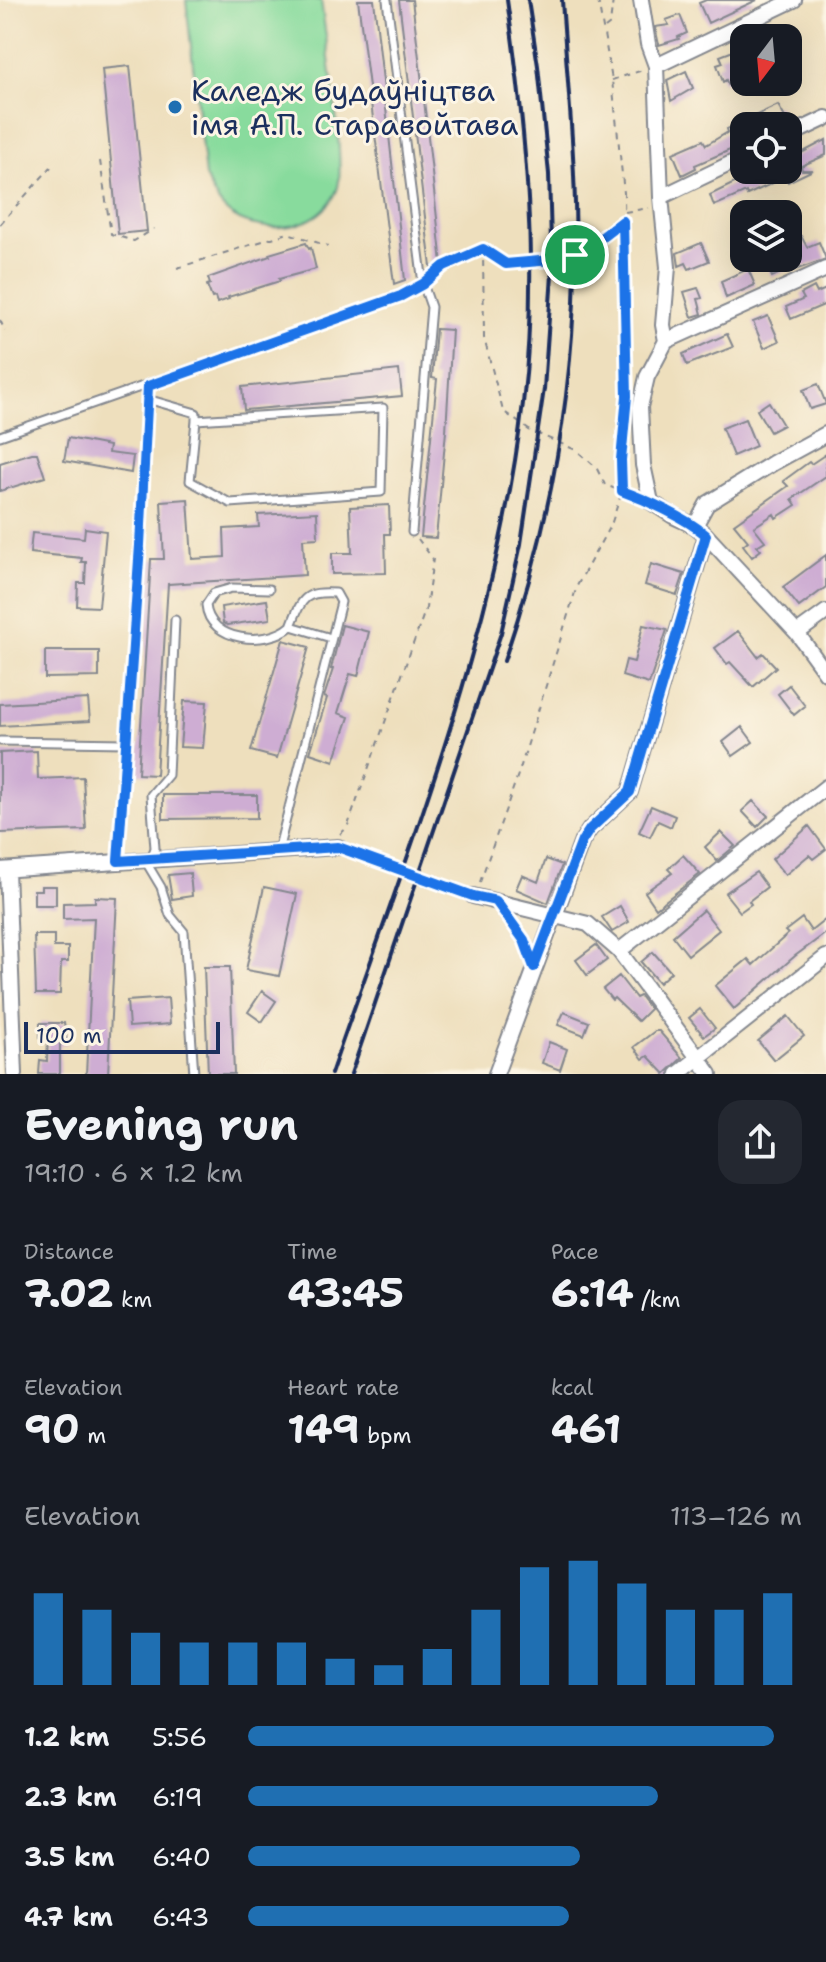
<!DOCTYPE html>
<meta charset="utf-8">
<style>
:root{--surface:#171b24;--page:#242831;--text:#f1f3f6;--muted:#9ea1a6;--accent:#1f6fb2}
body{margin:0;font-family:"Shantell Sans",sans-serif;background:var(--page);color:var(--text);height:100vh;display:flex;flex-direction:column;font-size:30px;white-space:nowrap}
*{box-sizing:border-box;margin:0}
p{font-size:26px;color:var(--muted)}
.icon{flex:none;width:44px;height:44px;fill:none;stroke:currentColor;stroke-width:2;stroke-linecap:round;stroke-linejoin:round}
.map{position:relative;height:1074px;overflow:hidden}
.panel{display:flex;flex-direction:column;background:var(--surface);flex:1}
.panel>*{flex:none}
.needle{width:52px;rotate:196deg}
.buttons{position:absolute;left:730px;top:24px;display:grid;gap:16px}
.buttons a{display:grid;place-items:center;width:72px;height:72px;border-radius:16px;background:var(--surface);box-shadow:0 8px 32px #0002;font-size:40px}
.scale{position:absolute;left:24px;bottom:20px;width:196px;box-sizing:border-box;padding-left:8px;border:4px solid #1b2f5e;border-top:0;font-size:22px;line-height:28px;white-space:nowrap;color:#1b2f5e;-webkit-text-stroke:6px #fcf5e5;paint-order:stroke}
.pin{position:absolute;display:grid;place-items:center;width:68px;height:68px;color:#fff;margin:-34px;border:4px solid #fff;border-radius:50%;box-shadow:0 2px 8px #0007}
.round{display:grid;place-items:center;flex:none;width:84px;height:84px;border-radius:24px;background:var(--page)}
.summary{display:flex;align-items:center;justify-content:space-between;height:136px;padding:0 24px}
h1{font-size:44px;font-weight:700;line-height:60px}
.stats{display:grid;grid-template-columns:repeat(3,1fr);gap:12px;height:136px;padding:8px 24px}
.stats div{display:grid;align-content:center}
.stats b{font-size:40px;font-weight:700}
.stats small{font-size:22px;font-weight:400}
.stats p{font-size:22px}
.chart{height:224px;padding:16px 24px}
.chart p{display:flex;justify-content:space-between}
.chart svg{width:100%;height:144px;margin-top:8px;stroke:var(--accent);stroke-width:6}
ul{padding:0 24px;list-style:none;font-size:26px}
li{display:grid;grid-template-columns:128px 96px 1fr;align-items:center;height:60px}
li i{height:20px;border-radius:10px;background:var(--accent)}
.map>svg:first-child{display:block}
.green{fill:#88db9d;stroke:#52857e;stroke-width:2}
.building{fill:#ceadd3}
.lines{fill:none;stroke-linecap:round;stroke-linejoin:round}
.service-casing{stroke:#84878e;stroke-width:11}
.minor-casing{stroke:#84878e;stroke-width:18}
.path{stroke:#84878e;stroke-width:2;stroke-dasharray:6 6;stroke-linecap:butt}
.service{stroke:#fff;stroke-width:7}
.minor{stroke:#fff;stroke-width:14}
.rail{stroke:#1b2f5e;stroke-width:4}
.path-bridge{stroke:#84878e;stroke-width:2;stroke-dasharray:6 6;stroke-linecap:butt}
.route-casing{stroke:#fff;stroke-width:16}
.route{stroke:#1a73e8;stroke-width:10}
.poi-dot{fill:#1f6fb2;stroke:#fcf5e5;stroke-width:3}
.labels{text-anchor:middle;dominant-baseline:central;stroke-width:6;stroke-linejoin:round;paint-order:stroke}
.poi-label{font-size:30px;fill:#1b2f5e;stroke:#fcf5e5;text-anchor:start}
</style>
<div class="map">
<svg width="826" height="1074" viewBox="0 0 826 1074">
<rect width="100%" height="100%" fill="#fcf5e5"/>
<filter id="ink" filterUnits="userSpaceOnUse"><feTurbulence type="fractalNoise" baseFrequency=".0125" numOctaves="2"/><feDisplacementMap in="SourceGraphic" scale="16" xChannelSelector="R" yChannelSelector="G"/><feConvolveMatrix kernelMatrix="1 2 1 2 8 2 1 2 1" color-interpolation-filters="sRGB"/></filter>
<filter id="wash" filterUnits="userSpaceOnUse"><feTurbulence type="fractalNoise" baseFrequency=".006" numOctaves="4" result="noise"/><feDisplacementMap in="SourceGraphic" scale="32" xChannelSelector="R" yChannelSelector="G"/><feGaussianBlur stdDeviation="1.8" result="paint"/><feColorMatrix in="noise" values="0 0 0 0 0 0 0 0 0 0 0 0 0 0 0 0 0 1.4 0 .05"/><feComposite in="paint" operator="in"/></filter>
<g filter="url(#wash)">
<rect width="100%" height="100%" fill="#eedfbd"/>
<path class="green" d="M186,0H321C325,34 347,166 337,190C324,221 291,231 260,226C228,221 216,203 205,176Z"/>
<g id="blocks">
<path class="building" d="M358,0H374L405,280L394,284Z
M399,0H412L423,91L442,264L431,267Z
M706,0H757L708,23L699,3Z
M680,15L687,33L678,37L679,39L659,45L655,27L669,25L666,20Z
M733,51L744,80L729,86L726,80L723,82L717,65L723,63L720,56Z
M130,66L147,231L118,234L102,69Z
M686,71L693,88L671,101L667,80Z
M778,105L787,121L777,126H744V144L695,165L696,168L682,175L673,153L703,140L706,145L728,132L727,129Z
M826,140V155L801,166L802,170H813L788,182L786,177L747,195L746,192L714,206L710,195L761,170H788V160Z
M801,236L807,247L819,242L826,259L792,271L791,268L772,277L764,258H788V254L793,252L789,242Z
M306,243L309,249L311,248L316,269L279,279L280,281L228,297L229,299L217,303L215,297L212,298L207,285L210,284L208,278L270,256L269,254Z
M701,243L709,261L689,269L686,263L679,266L677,253Z
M748,269L755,285L726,298L721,281Z
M814,287L817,293L826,289V304L791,319L786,307L804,299L801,294Z
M698,288L702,298L698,299L702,314L692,317L684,292Z
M768,316L779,341L764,348L753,322Z
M436,329L452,330L446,431L436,538L421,537L437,379L432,378Z
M727,334L733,347L687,365L683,354Z
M399,370L402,396L244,410L242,387Z
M818,384L826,404L810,409L803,390Z
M769,402L783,425L770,432L757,410Z
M745,419L756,446L733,456L722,428Z
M68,438L109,446L108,453L133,456L131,473L64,461Z
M32,453H37L45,477L0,491V463Z
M826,454V476L792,499L796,505L776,518L774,514L754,527L765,541L757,546L761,550L752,557L743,545L748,541L734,524L788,486L783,481L809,462L811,464Z
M188,499L192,559L225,557L224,529L259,527L258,515L317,512L318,538L303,539L305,575L168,584L156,775L138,774L151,559H164L161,501Z
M389,505L390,534H385L386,573L332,574V553H352L350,507Z
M85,528L106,531L99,607L77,606L78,583H85L86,562H81L82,558L30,553L32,533L84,538Z
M826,555V587L799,607L783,587Z
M651,564L684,574L677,595L645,585Z
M267,600L270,619L227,625L223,623L221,607Z
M342,625L369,632L358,676L350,674L338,713L349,717L334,761L310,753L327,698L324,697L333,669H331Z
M643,625L667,630L649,684L622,676L626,660L634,662Z
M738,631L758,657L763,653L776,667L753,687L730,662L727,664L715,648Z
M283,640L309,647L277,758L251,751Z
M45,651H99V677L45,678Z
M789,685L805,706L794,715L778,694Z
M88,699L90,721L0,726V704Z
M184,701L207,702L203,748L180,747Z
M742,727L753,742L733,756L723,742Z
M37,751L38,779L83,777L86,830L0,833V753Z
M163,795H257V818L163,819Z
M753,801L768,816L757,827L742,811Z
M651,806L675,816L671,827L658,821L650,837L639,832Z
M809,826L826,849L813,859L809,855L785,875L772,859Z
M721,832L735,846L717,861L705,847Z
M683,855L700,874L656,908L645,892L672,873L668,869Z
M546,859L562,865L548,903L516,889L522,875L538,882Z
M756,872L767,887L749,901L751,904L740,912L725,893Z
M190,873L192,896L172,899L168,875Z
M41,886H56V905H34V890H41Z
M264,887L297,894L279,976L246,970Z
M95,897L117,898L108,1074H86L94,918L63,919V903L95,902Z
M620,906L629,922L612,932L602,917Z
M703,910L719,930L688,955L673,936Z
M802,918L811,931L826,919V933L795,956L734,1009L715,986L748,959L753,965L788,934L785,931Z
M34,935H54V947H68V962H61L60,994H36Z
M596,945L607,960L587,975L576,960Z
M653,952L671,972L659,983L641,962Z
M204,967H230L234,1074H208Z
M619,976L636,998L640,996L650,1009L638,1021L614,998L612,1000L603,989Z
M262,991L276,1001L262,1022L248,1012Z
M168,998L170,1024L129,1027L127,1001Z
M700,1009L715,1028L704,1036L689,1018Z
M564,1012L589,1022L584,1035L558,1025Z
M788,1016L804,1036L774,1060L758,1041Z
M40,1023H64L67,1044H60V1074H39L40,1060L47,1061L48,1038H40Z
M655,1031H659L682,1058L665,1074L648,1056L643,1059L634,1047Z
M549,1042L567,1049L560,1070L542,1063Z"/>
</g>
</g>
<g filter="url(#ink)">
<use href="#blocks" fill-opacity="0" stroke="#84878e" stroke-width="2"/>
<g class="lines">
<g class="service-casing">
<path id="service" d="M387,0L423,284L431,307L412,532
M147,399L196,413V420L190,481L230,503L381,492L383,408L196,420
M0,436L401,296L423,284
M269,589L232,588L214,593L206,605C209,642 267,647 291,626C302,598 304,591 336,593L341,602L278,851
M291,626L331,638
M0,741L125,743
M151,859L155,848L151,795L168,775L175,620
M118,861L140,545L148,386
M146,862L161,887L170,915L184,932L194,1074"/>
</g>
<g class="minor-casing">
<path id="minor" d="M641,0L648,44L656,66
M656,66L661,197L668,267L663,325L666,341L647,377L640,407L643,465L651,502L673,516L695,526
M656,66L794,0
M788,136L826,118
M661,197L744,157
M666,341L826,269
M706,535L797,633L826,673
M797,633L826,612
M0,870L338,847
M7,870L15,1074
M473,896L588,924L619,951L710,1074
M619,951L826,787
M496,1074L582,841L590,829L630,792L706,535L695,526L707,504L773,463L826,434
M678,1074L826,957"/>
</g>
<path class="path" d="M598,0L612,80L624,193L627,401
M605,28L610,24L613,0
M612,80L643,70
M100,161L111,234L134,241L154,229
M625,212L649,208
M0,224L51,167
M483,249L484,338L503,411L529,430L576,450L596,467L605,485L635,496
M177,268L288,233L328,246
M432,276L444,266L483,249L506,264L575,255L583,252L622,222
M0,320L5,331
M340,834L347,828L426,608L433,559L418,539
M480,882L520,769L577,586L612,522L622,491L621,460L626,411
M509,919L527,947"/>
<use href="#service" class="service"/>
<use href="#minor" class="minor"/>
<path class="rail" d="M504,661C547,536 572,405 575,273C578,182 568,91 562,0
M331,1074C407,854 496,635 523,403C539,269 526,133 507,0
M351,1074L501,633L521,544L544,389L552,275L549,174L538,66L528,0"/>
<path class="path-bridge" d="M338,847L473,896"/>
</g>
</g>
<g class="lines" filter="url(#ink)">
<g class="route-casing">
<path id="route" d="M623,221L627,396L621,460L622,491C647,500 686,518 706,535L630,792L590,829L582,841L534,967L524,940L496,901L473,896L338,847L118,861L140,545L148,386L401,296L423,284L444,266L483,249L506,264L551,260L583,252Z"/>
</g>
<use href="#route" class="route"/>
</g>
<circle class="poi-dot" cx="175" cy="107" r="8"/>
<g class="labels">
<g class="poi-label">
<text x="191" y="90">Каледж будаўніцтва<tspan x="191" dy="34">імя А.П. Старавойтава</tspan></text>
</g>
</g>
</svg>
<div class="buttons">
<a><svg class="needle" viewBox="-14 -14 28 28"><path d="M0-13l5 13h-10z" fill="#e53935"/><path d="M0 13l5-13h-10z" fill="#9ea1a6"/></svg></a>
<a><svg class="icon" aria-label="locate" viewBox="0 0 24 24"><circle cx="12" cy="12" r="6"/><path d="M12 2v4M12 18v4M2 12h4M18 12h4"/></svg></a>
<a><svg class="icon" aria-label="layers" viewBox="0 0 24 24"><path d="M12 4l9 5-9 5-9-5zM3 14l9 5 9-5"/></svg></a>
</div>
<div class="scale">100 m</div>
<div class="pin" style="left:575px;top:255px;background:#1e9e55"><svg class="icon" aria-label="arrive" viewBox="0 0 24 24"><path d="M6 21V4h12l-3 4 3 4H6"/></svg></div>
</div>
<section class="panel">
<div class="summary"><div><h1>Evening run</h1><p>19:10 · 6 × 1.2 km</p></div><a class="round"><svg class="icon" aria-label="share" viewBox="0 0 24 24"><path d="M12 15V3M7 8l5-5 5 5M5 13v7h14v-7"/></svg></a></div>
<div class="stats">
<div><p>Distance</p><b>7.02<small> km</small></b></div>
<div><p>Time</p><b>43:45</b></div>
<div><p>Pace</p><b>6:14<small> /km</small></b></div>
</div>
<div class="stats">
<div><p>Elevation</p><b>90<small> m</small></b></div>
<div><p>Heart rate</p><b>149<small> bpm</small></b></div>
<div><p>kcal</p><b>461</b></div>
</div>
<div class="chart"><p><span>Elevation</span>113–126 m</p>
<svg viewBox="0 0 160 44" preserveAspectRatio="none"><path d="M5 44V16M15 44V21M25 44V28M35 44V31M45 44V31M55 44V31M65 44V36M75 44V38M85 44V33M95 44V21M105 44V8M115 44V6M125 44V13M135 44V21M145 44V21M155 44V16"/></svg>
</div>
<ul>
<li><b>1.2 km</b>5:56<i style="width:95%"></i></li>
<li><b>2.3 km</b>6:19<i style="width:74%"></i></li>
<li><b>3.5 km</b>6:40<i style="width:60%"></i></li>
<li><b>4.7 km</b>6:43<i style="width:58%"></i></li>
</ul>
</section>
